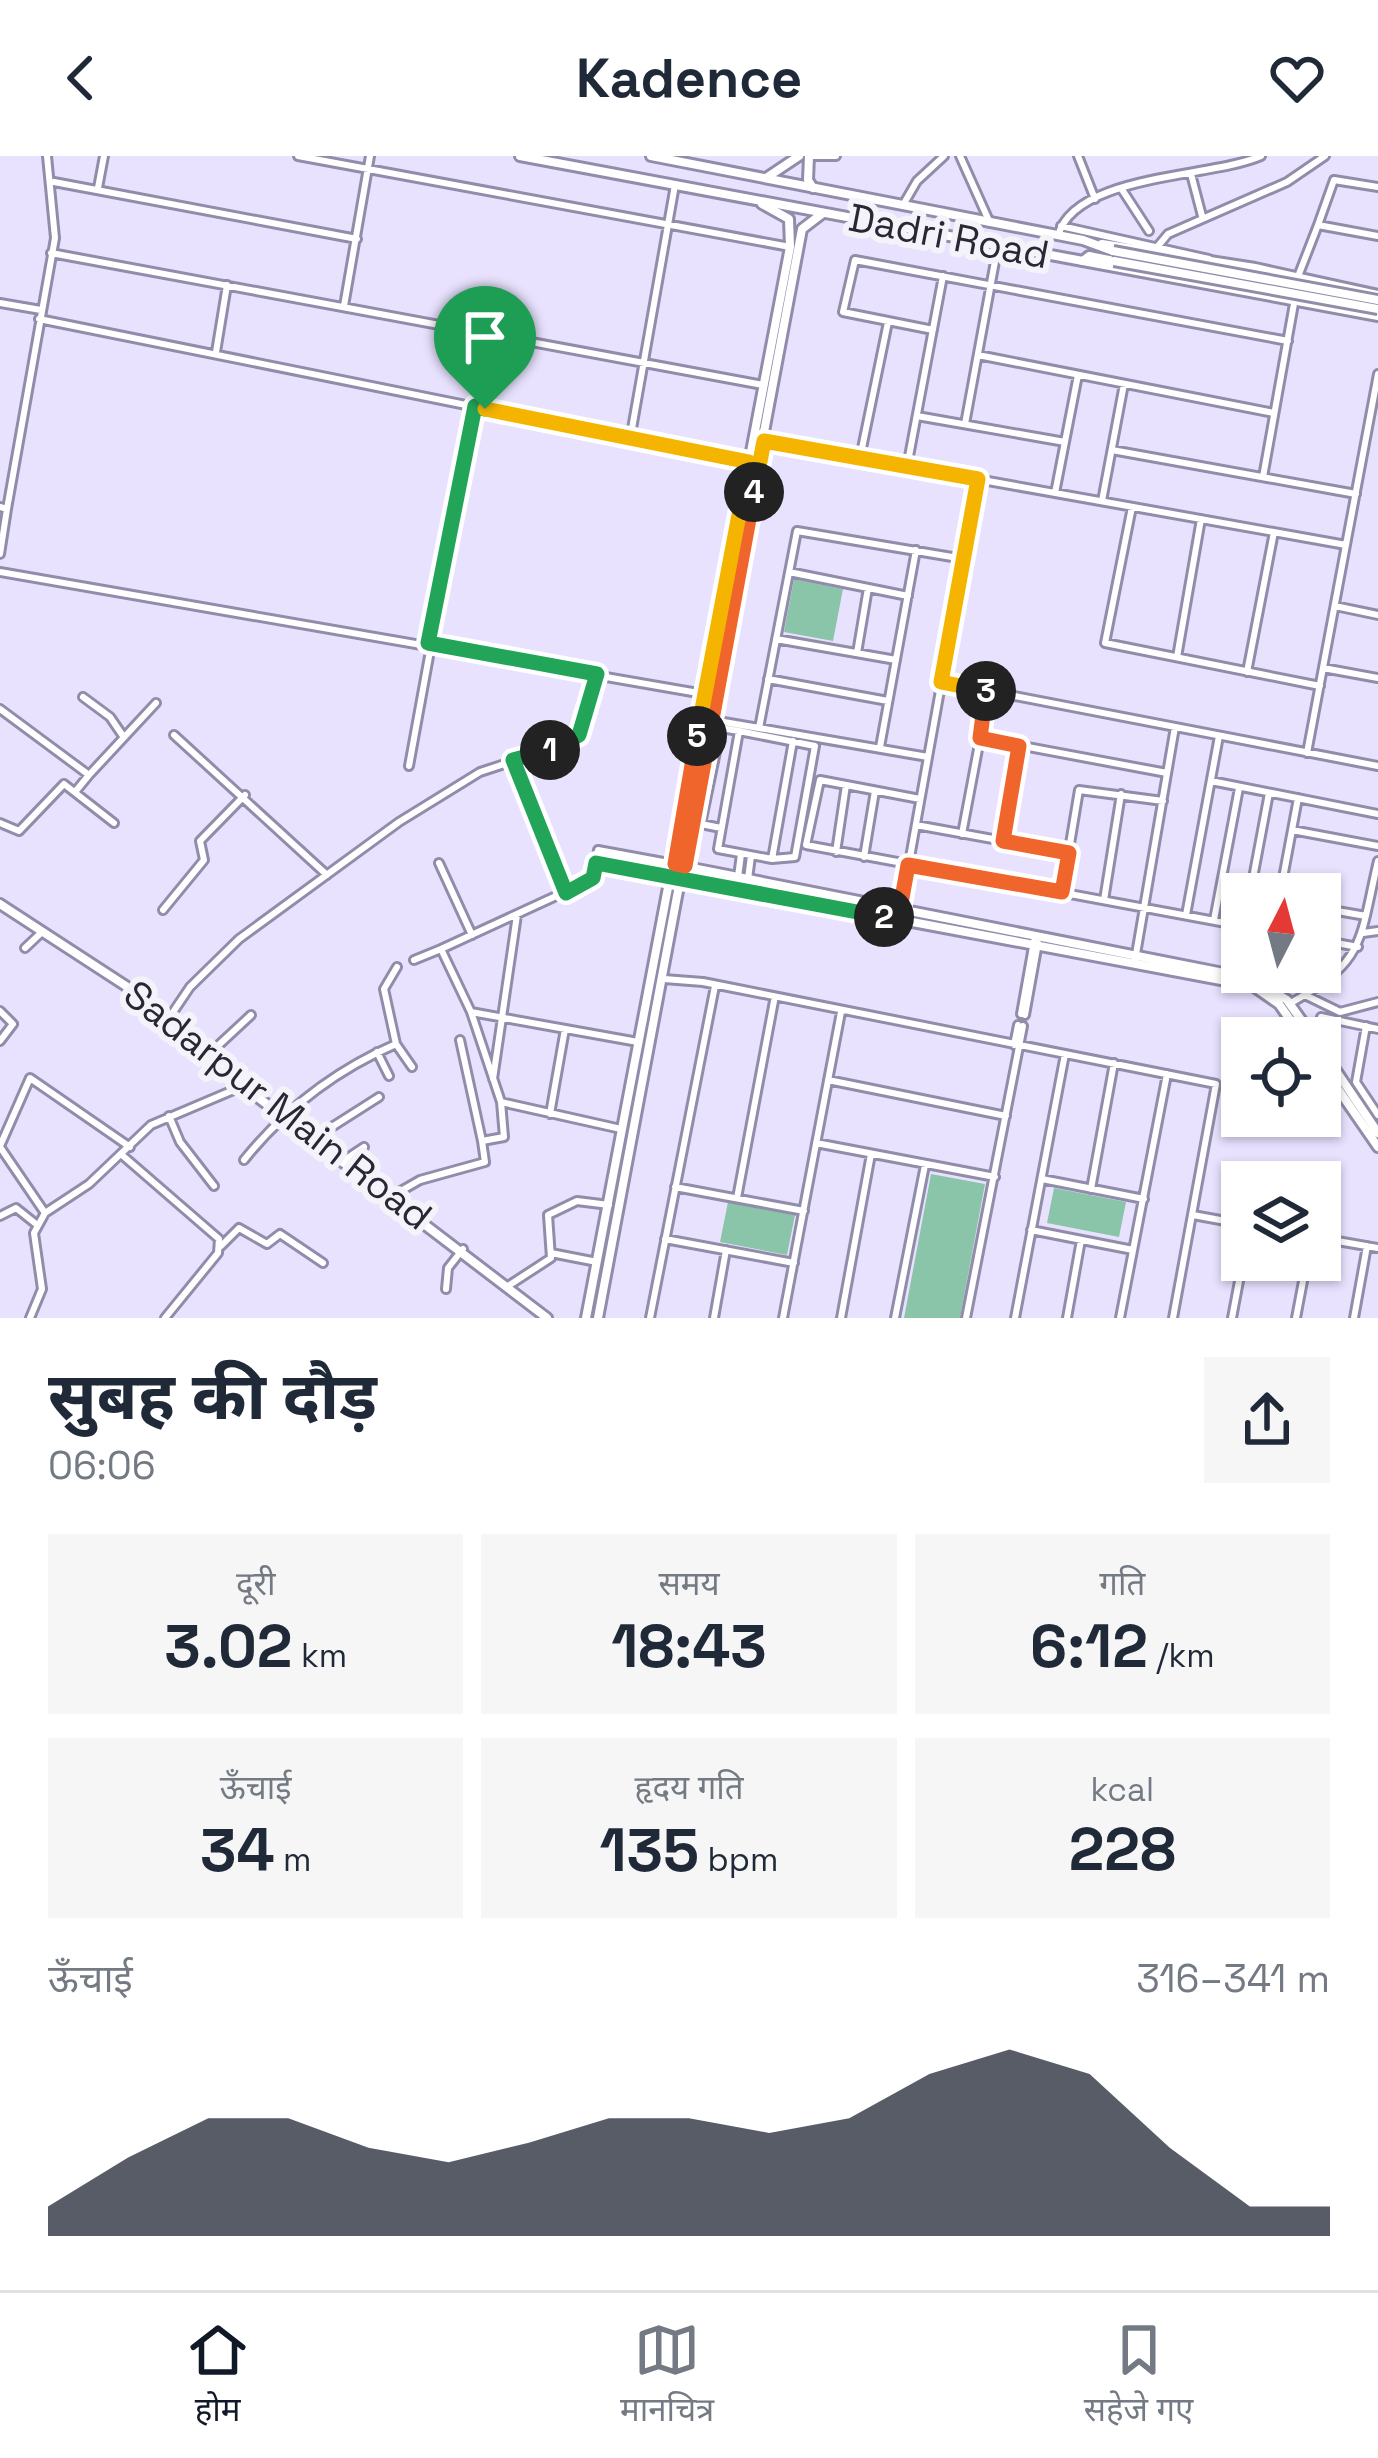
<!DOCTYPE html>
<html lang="hi">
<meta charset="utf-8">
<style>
:root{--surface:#fff;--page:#f6f6f7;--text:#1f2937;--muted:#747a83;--line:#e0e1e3;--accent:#111827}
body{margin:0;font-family:"Space Grotesk","Noto Sans Devanagari",sans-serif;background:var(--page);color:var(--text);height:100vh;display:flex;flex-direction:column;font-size:45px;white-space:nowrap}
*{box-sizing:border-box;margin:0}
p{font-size:39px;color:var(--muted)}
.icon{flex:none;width:66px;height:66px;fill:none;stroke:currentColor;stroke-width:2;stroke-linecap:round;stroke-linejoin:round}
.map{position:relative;height:1162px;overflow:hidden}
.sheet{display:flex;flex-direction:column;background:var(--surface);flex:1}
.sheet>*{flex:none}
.needle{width:78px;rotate:6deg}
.fabs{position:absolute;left:1221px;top:717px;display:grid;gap:24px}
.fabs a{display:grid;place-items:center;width:120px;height:120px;border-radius:0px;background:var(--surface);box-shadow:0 3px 9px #0004;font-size:60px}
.pin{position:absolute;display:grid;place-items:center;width:102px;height:102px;color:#fff;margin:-123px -51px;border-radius:50% 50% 50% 0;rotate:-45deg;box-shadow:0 0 12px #0007}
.pin .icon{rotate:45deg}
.km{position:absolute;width:60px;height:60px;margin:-30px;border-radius:50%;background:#222;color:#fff;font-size:33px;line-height:60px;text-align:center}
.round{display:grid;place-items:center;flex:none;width:126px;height:126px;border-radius:0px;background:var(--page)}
.overview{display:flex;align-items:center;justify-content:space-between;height:204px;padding:0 48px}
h1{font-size:66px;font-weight:700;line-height:90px}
.figures{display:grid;grid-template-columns:repeat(3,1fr);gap:18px;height:204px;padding:12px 48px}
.figures div{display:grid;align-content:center;border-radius:0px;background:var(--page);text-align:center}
.figures b{font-size:60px;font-weight:700}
.figures small{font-size:33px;font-weight:400}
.figures p{font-size:33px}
.chart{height:336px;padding:24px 48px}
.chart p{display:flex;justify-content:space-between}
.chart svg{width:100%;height:216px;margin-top:12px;fill:var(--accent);opacity:.7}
header{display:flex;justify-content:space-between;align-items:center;height:156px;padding:0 48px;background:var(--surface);font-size:54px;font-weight:700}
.dock{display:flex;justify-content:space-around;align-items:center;height:168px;border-top:3px solid var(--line);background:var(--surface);font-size:33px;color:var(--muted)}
.dock a{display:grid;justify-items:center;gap:6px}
.dock .selected{color:var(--accent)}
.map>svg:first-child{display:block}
.green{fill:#8ac5aa}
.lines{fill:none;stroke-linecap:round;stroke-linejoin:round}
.minor-casing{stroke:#928cab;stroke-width:12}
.tertiary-casing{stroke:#928cab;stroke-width:14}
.secondary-casing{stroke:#928cab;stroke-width:14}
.minor{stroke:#fff;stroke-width:6}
.tertiary{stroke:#fff;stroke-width:8}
.secondary{stroke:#fff;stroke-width:8}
.secondary-bridge-casing{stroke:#928cab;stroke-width:14;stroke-linecap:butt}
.secondary-bridge{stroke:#fff;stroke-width:8}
.split-1-casing{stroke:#fff;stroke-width:24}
.split-2-casing{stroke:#fff;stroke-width:24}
.split-3-casing{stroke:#fff;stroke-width:24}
.split-4-casing{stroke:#fff;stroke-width:24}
.split-5-casing{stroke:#fff;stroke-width:24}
.split-6-casing{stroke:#fff;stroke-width:24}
.split-1{stroke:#22a559;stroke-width:15}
.split-2{stroke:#22a559;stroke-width:15}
.split-3{stroke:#f0652b;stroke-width:15}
.split-4{stroke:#f5b400;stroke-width:15}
.split-5{stroke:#f0652b;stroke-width:15}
.split-6{stroke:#f5b400;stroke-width:15}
.labels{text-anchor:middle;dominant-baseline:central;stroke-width:12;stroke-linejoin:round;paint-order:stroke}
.street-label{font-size:39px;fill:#2a2734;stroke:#f4f3fa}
</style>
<header><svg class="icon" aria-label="back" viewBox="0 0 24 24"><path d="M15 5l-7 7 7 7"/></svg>Kadence<svg class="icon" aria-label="heart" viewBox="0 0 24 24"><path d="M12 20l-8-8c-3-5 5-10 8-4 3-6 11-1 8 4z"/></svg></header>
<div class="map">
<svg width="1378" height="1162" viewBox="0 0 1378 1162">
<rect width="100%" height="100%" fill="#e8e2fe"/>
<path class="green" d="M794,423L843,433L833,485L784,476Z
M931,1018L985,1028L960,1162H904Z
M1054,1032L1126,1046L1119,1081L1047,1067Z
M728,1046L795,1059L787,1099L720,1086Z"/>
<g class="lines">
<g class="minor-casing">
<path id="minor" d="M298,0L790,91
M811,0H836
M960,0L990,67
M1078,0L1095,43
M1191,18L1202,60
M54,26L357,83
M1378,31L1334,24L1318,69L1378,80
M98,32L104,0
M1121,32L1149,75
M903,49L917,25L944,0
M1061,70L1209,103
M1058,80C1074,18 1211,22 1261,0
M1153,96L1168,78L1287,26L1325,0
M51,97L763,229
M1297,123L1318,69
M0,147L41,154
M344,150L370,0
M39,163L749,306
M933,174L843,156L855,104L1288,185
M216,196L227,129
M978,199L1274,257
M917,260L1065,286
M965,268L998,89
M630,284L675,29
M764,285L1346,389
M1112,294L1356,338
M860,302L888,166
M907,311L943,120
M1263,321L1295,142
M1055,337L1078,219
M1102,345L1124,228
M0,351L7,353L55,82L47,0
M1132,351L1105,487L1320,530
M0,398L7,353
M0,416L704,538
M789,416L908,440
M1335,450L1378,459
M776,483L896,504
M857,497L868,432
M1177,501L1201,363
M1323,512L1378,522
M1247,516L1274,376
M768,523L888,545
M942,526L1378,610
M83,541L110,561L123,580
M0,553L89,619L156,547
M712,564L928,601
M759,572L797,375L964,403
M174,579L327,719
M980,582L1167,617
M880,591L916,394
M1307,597L1378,218
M513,604L566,737
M409,610L488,177
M1211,625L1378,658
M75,636L89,619
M920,643L820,624L806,689L1242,770
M0,667L19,675L64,628L114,667
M916,669L1069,697
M721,672L701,668L721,572L739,575L718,693L772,703L795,701L815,590L739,575
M1292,674L1378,690
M962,678L989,535
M1003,685L1019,590
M836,696L846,629
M864,701L875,635
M772,703L793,585
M439,707L472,779
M596,707L669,721
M738,721L741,698
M748,723L751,700
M1062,736L1079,634L1163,645
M1250,738L1269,637
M1280,738L1298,642
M1104,744L1121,638
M1320,752L1366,760
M163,754L204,704L200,685L245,639
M900,757L978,323
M1186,759L1219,580
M1214,764L1239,632
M1363,777L1378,775
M1320,784L1358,791
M25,792L42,776
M414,804L441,793
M1135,804L1175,571
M664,823L703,826L1216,928L1173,1162
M1262,832L1285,819L1325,829
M1305,839L1340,856L1378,846
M1289,848C1367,805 1359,785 1378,705
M0,855L13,868L0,885
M471,856L501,946L621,973
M1021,858L1034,785
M1025,859L1038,787
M1321,861L1378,873
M167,865L190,831L239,783L399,666L480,616L572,586L583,572L597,518
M1366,870L1356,926L1378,959
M460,884L482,985L504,981L501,946
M638,886L471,856L441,793L593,723L598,694L674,708
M396,888L384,833L397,811
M1014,889L1018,869
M377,896L389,920
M208,899L251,859
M493,923L517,759
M828,924L1006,960
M550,958L565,873
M169,960L180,986L214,1030
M313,983L379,941
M816,987L995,1021
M0,990L30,922L130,991
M0,991L45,1057
M122,999L219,1083L218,1097L165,1162
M244,1004C285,953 336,914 396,888L412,911
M343,1005L364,991
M1042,1023L1144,1043
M675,1031L804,1055
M1091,1033L1114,907
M392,1040L420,1024L485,1006L482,985
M737,1042L774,845
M1193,1059L1242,1068
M0,1060L16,1052L36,1068
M1031,1074L1133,1094
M1320,1082L1378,1092
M665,1083L794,1107
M221,1090L239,1072L267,1088L280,1078L323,1107
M551,1097L597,1106
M508,1130L551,1102L548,1059L577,1045L609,1049
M446,1133L448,1112L463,1093
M30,1162L42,1133L34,1077L45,1057L89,1028L151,969L243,930
M650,1162L715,830
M714,1162L726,1094
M783,1162L841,856
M841,1162L871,998
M895,1162L925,1009
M966,1162L1023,870
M1015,1162L1065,898
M1067,1162L1081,1084
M1120,1162L1167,918
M1232,1162L1243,1104
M1296,1162L1307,1104
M1354,1162L1367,1090"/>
</g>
<g class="tertiary-casing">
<path id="tertiary" d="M809,0L808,24L813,32
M766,22L799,0
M1102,88L1255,112L1378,139
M1083,105L1378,160
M682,710L1254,823L1287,844L1314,882
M678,722L1253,830L1279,848L1303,882
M0,748L126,830L243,930L547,1162
M1320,891L1378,977
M1320,907L1378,991
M586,1162L790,91L789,63L762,48
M598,1162L802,73L823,57"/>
</g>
<g class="secondary-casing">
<path id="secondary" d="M520,0L1083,105L1089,100L1114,105
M651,0L1083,84L1113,95"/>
</g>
<use href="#minor" class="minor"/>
<use href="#tertiary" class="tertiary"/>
<use href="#secondary" class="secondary"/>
<g class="secondary-bridge-casing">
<path id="secondary-bridge" d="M1113,95L1378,144
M1114,105L1378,153"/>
</g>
<use href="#secondary-bridge" class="secondary-bridge"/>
</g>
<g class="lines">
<g class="split-1-casing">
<path id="split-1" d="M485,253L475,250L428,487L597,518L579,579L550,594"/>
</g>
<g class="split-2-casing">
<path id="split-2" d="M550,594L513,604L566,737L593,722L596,707L884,761"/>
</g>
<g class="split-3-casing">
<path id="split-3" d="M884,761L898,764L908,709L1062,736L1069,697L1003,685L1019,590L980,582L986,535"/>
</g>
<g class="split-4-casing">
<path id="split-4" d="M754,336L764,285L978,323L941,526L986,535"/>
</g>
<g class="split-5-casing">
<path id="split-5" d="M697,580L675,708L685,710L754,336"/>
</g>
<g class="split-6-casing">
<path id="split-6" d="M485,253L749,306L697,580"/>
</g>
<use href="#split-1" class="split-1"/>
<use href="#split-2" class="split-2"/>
<use href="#split-3" class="split-3"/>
<use href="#split-4" class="split-4"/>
<use href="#split-5" class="split-5"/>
<use href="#split-6" class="split-6"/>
</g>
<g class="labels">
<g class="street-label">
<text transform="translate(949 80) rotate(11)">Dadri Road</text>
<text transform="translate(278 949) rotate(38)">Sadarpur Main Road</text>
</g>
</g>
</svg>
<div class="fabs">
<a><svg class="needle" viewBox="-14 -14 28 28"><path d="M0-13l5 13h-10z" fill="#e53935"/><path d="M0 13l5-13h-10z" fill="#747a83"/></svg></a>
<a><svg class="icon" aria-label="locate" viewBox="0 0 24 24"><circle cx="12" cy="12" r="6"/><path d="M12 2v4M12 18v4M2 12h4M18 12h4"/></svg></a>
<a><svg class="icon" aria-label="layers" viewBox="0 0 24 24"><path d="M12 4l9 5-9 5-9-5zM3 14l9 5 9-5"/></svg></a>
</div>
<div class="pin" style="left:485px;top:253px;background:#1e9e55"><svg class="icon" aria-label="arrive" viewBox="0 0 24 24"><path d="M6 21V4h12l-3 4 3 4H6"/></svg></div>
<b class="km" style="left:550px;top:594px">1</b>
<b class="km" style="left:884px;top:761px">2</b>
<b class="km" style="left:986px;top:535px">3</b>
<b class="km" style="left:754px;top:336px">4</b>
<b class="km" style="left:697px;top:580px">5</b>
</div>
<section class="sheet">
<div class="overview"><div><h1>सुबह की दौड़</h1><p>06:06</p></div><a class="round"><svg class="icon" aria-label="share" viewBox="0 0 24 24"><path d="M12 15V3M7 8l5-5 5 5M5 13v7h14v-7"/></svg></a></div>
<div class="figures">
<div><p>दूरी</p><b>3.02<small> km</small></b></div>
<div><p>समय</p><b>18:43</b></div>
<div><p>गति</p><b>6:12<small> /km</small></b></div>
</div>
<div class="figures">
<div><p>ऊँचाई</p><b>34<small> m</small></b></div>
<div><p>हृदय गति</p><b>135<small> bpm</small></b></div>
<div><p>kcal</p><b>228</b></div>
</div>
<div class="chart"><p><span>ऊँचाई</span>316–341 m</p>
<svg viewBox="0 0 160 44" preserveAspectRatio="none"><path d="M0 44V38L10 28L20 20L30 20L40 26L50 29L60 25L70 20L80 20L90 23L100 20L110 11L120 6L130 11L140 26L150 38L160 38V44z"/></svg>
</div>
</section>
<nav class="dock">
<a class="selected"><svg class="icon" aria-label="home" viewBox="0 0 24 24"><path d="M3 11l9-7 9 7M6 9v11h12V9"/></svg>होम</a>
<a><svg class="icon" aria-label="map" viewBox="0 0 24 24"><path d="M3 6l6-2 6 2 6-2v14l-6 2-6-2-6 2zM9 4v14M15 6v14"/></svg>मानचित्र</a>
<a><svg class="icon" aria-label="saved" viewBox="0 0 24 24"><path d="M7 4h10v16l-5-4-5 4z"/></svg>सहेजे गए</a>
</nav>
